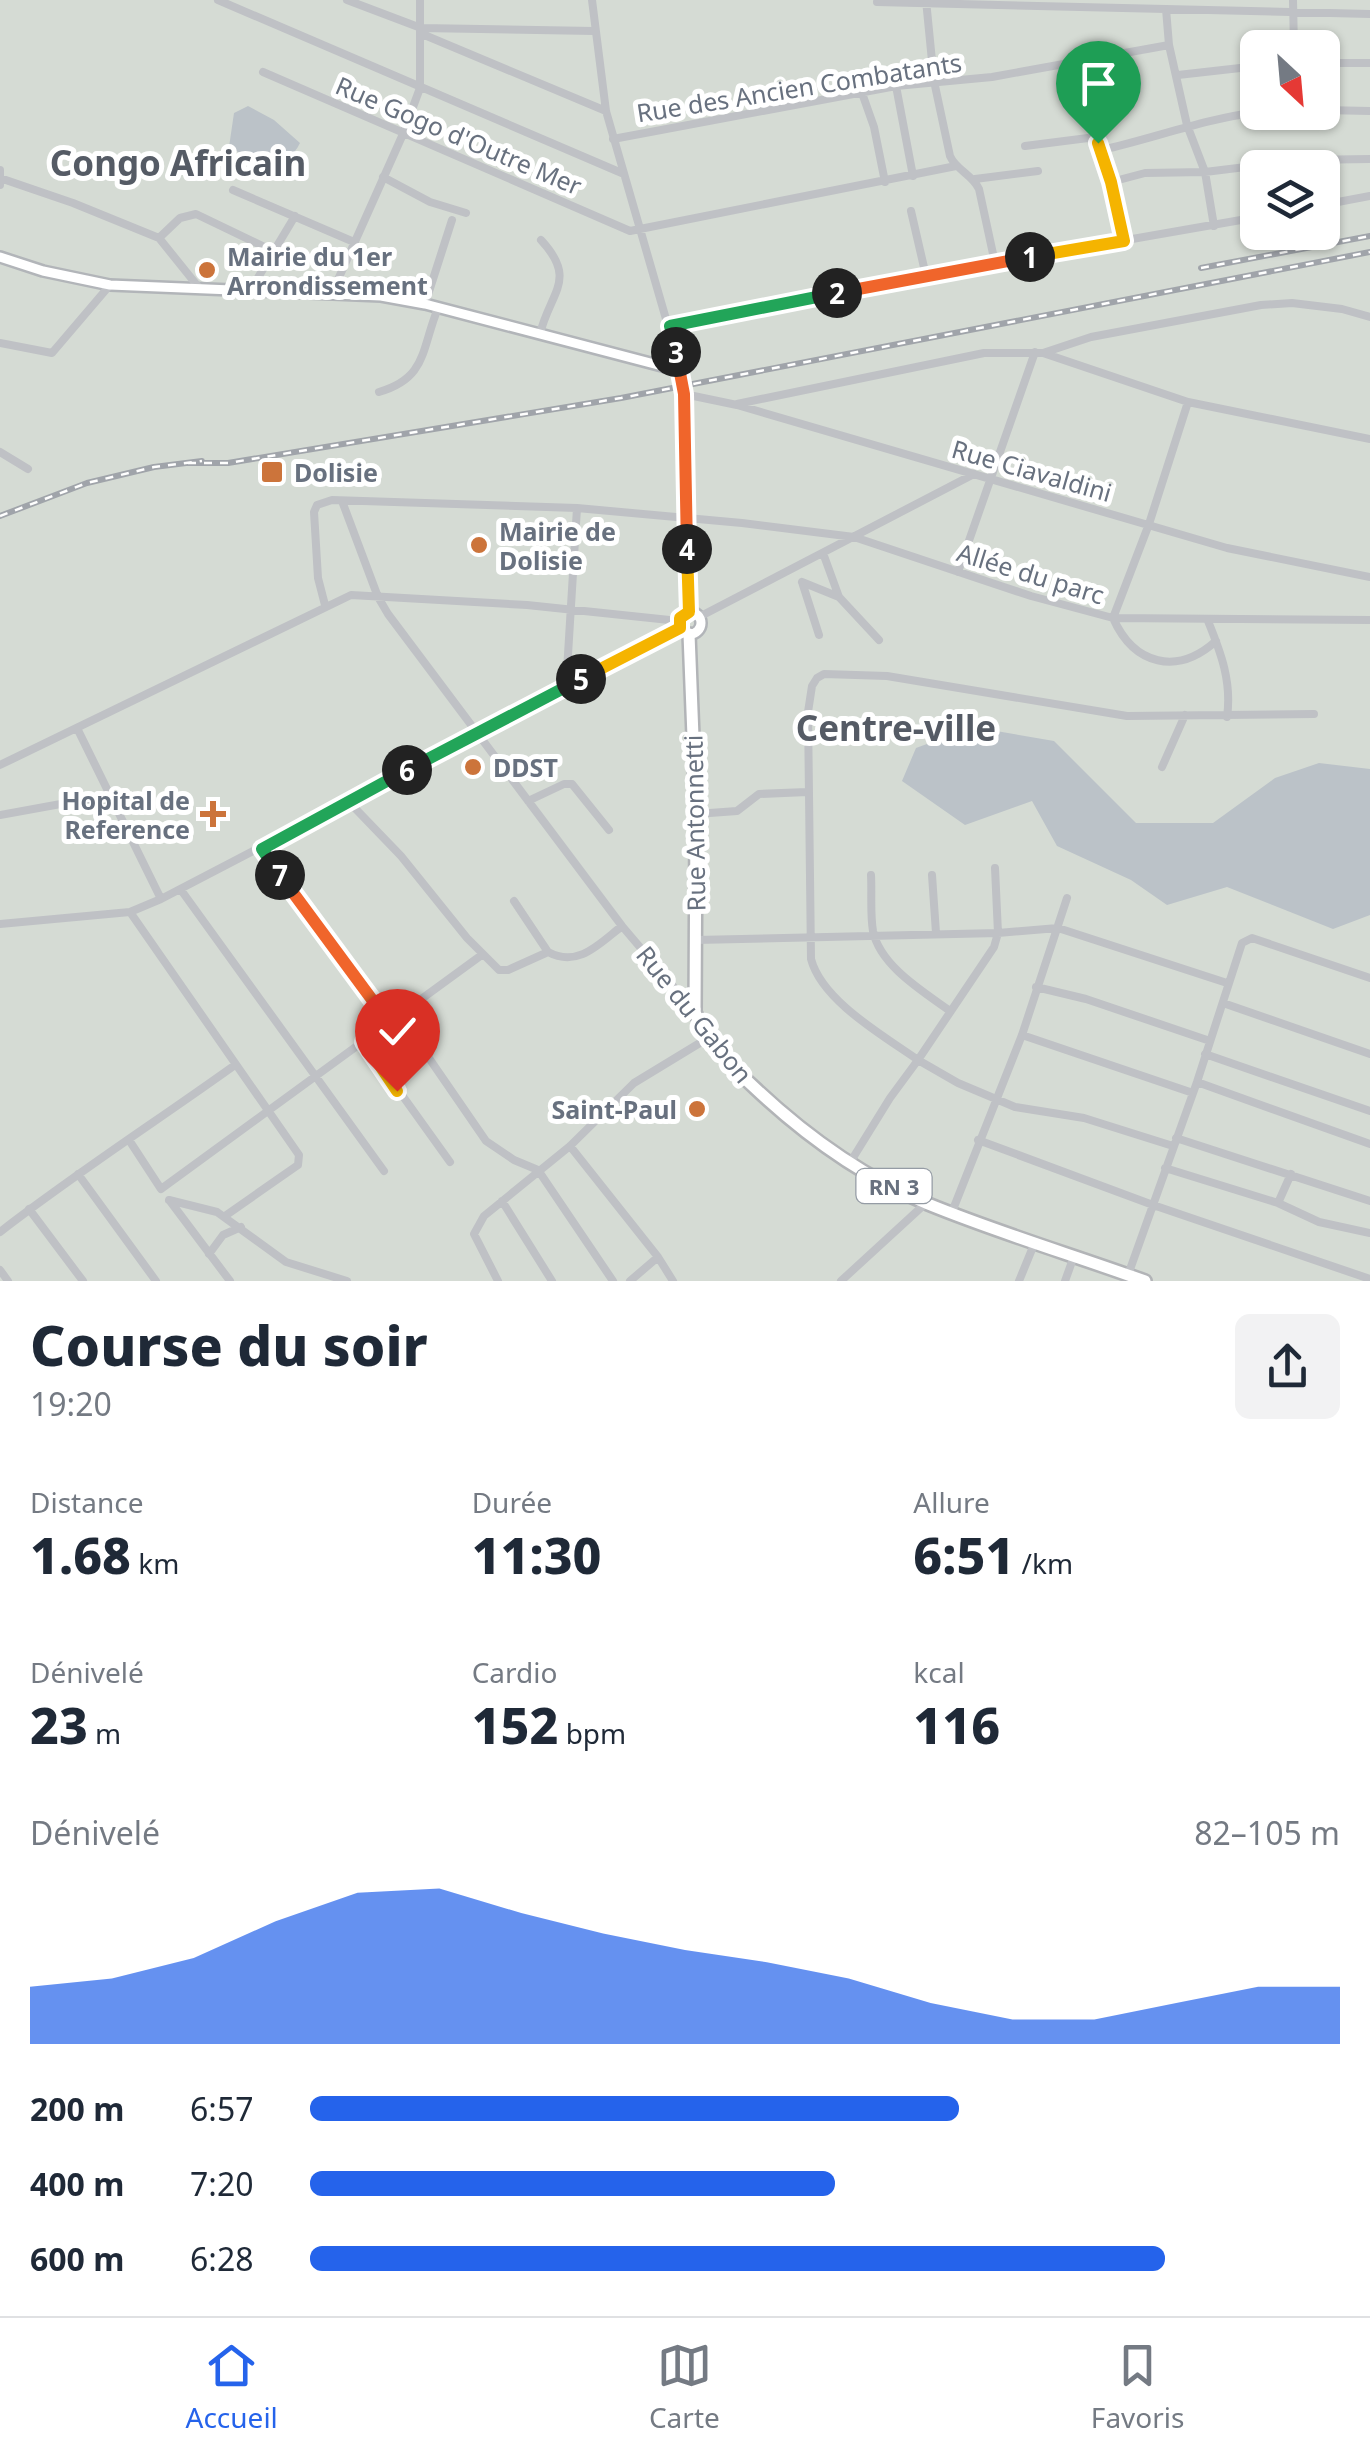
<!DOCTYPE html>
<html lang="fr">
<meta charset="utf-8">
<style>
:root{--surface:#fff;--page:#f2f2f3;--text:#1f2937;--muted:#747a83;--line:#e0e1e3;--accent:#2563eb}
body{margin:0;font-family:"Noto Sans",sans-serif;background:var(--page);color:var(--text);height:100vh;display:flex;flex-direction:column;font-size:38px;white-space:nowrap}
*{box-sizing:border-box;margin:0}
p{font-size:32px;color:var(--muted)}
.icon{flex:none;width:55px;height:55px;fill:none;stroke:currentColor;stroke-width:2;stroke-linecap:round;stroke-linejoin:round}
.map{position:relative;height:1281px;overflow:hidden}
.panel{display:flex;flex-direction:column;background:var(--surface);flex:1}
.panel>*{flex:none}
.needle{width:65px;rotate:154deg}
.controls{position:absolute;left:1240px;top:30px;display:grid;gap:20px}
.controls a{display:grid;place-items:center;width:100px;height:100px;border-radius:15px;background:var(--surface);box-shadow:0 2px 8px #0004;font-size:50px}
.pin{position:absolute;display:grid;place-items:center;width:85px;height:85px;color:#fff;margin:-102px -42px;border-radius:50% 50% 50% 0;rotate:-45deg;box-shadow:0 0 10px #0007}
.pin .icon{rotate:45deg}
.km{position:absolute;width:50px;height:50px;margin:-25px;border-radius:50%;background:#222;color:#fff;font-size:28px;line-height:50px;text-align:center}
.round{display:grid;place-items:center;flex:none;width:105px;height:105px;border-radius:15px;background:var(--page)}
.summary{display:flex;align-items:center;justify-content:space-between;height:170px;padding:0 30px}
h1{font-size:55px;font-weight:800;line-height:75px}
.stats{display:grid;grid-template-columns:repeat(3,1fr);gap:15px;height:170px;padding:10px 30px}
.stats div{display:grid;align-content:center}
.stats b{font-size:50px;font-weight:800}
.stats small{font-size:28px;font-weight:400}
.stats p{font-size:28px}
.chart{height:280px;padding:20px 30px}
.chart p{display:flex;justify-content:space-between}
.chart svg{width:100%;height:180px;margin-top:10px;fill:var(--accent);opacity:.7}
ul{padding:0 30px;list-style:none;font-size:32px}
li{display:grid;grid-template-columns:160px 120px 1fr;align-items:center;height:75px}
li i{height:25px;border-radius:12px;background:var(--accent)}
.tab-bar{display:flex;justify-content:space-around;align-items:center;height:140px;border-top:2px solid var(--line);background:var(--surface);font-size:28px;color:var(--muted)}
.tab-bar a{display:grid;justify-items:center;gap:5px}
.tab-bar .selected{color:var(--accent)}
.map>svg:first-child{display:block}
.green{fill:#d5dbd4;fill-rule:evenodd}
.water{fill:#bbc2c8}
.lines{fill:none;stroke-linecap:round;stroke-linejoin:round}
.major-casing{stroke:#b2b5b9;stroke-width:14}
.highway-casing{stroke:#b2b4b7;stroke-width:16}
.minor{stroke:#bfc1c5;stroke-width:8}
.major{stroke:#fff;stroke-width:9}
.highway{stroke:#fff;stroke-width:11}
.rail-casing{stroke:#a0a4aa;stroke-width:6}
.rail{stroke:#fff;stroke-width:2.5;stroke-dasharray:8;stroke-linecap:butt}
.split-1-casing{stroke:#fff;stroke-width:20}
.split-2-casing{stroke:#fff;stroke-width:20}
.split-3-casing{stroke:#fff;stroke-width:20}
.split-4-casing{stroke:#fff;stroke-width:20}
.split-5-casing{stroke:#fff;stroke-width:20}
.split-6-casing{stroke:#fff;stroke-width:20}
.split-7-casing{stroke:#fff;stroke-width:20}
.split-8-casing{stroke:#fff;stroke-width:20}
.split-9-casing{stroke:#fff;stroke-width:20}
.split-1{stroke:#f5b400;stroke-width:12}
.split-2{stroke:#f0652b;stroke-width:12}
.split-3{stroke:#22a559;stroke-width:12}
.split-4{stroke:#f0652b;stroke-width:12}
.split-5{stroke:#f5b400;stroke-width:12}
.split-6{stroke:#22a559;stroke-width:12}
.split-7{stroke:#22a559;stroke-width:12}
.split-8{stroke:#f0652b;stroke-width:12}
.split-9{stroke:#f5b400;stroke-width:12}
.poi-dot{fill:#cc743b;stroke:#fff;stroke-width:4}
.labels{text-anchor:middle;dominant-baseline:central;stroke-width:10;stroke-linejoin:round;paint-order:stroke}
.shield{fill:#fff;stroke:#959ca5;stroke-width:2.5}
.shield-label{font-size:22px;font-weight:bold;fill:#68717f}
.street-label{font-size:25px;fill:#68717f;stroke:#fff}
.poi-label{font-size:25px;font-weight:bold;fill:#68717f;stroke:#fff;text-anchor:start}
.district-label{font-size:35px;font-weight:bold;fill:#555b65;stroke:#fff}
</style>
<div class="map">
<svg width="1370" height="1281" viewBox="0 0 1370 1281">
<rect width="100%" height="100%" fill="#f4f5f2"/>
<path class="green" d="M0,0H1370V1281H0ZM1258,48H1322V112H1258ZM1258,168H1322V232H1258Z"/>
<path class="water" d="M248,106L274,120L300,143C286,173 252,161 229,147L234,113Z
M973,727L1054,741L1136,823H1213L1275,778L1319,763L1370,769V915L1333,929L1227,887L1167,905L1131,880L1057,846L1032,801L965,825L902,781L916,748Z"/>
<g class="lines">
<g class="major-casing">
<path id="major" d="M0,257L43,271L110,285L381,296L425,304L681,371L689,612
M679 623a11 11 0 1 1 22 0a11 11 0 1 1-22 0Z"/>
</g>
<g class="highway-casing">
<path id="highway" d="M689,634L696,814L695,1012C707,1043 732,1067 756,1089C805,1135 865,1178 928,1204C999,1233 1073,1255 1145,1281"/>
</g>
<path class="minor" d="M218,0L624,174
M347,0L421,28L594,31
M592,0L606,111L681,371
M926,0L934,81L950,156C956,170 972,174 979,189L995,263
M1293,0L1294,48
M877,2L1370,14
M1166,9L1169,45L1187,125L1205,172L1214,226
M422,34L606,111
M1322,63H1370
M263,72L630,231L956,166
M1178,75L1258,66
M896,86L913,176
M862,93L874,127L885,182
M1322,110L1370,111
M613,139L896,86L992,77L1169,45
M1025,146L1088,138L1098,143L1102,150
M0,170V185
M383,177L430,202L466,213
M0,178L73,203L159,238L200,289
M975,179L1038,171
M1111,182L1145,173L1205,172L1303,160L1370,159
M233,190L354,242
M1322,205L1370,196
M911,211L926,276
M159,238L180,218L196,214L275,252
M1124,241L1102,150C1155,138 1204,119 1258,112
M250,291L295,216
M332,293L403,134L420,88V0
M425,304L452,220
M670,326L995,263L1258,217
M540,334C550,292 578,280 541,240
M0,343L52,353L110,285
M1043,353L1188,402L1370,439
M379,392C427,378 421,350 438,308
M684,394L737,405L1227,548L1370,577
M1188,402L1149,524L1113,618C1134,665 1177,676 1216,641
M737,404L984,353H1043L1091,337L1261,305L1292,303L1342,309L1370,317
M0,452L28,469
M342,501L378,597L388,614L622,926L695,1012
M823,553L839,597L879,640
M958,572L1035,352
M802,582L819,635
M802,582L839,597
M325,605L318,578L314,512L317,505L332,500L577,508L742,523L854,537L1031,596L1113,618L1370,620
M699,617L974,474
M1208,621C1221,653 1232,682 1227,717
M566,687L577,508
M77,728L161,899
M0,765L351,595L527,605L679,621
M1162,767L1185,715
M528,801L564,784H572L609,830
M349,802L401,856L467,938L499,970H508L548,952C578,968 599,944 622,926
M696,814L737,811L759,794L807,792
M0,815L110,795
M261,849L389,1024
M995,868L998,933L994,947L918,1060L958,1083L1015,1107L1084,1118L1173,1146
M871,875C872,893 870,914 873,931C880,966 924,992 950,1011
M932,875L936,933
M181,890L384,1171
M514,901L548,952
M130,912L299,1155L298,1165L225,1216
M0,924L130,912L161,899L681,628
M696,940L998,933L1058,928L1227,983
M1036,987L1086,999L1210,1041
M1223,1003L1370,1054
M400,1016L486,1141L514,1160L538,1170L613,1281
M1022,1035L1193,1093
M364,1042L450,1162
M1205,1054L1370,1111
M1197,1082L1370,1144
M1176,1138L1370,1201
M129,1140L161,1189
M978,1140L1153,1205L1370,1279
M570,1146L658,1257L673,1281
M851,1161L890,1098L918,1060C884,1036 822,1001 811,959L808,712L812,686L817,678L824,674L887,676L1127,716L1314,714
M1165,1168L1278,1203L1291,1174
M78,1174L156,1281
M161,1189L483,954
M169,1200L217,1212L286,1262L347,1281
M170,1201L230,1281
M502,1201L552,1281
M1278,1203L1319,1222L1370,1233
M29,1209L83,1281
M952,1212L1022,1035L1067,898
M0,1232C76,1173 157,1121 235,1065
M209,1254L223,1235L241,1227
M0,1270L8,1281
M1128,1275L1197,1082L1242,943L1252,938L1370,978
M498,1281L474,1234L484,1216L570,1146L634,1083L708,1038
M630,1281L658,1257
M841,1281L926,1203
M1019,1281L1035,1242
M1065,1281L1074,1256"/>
<use href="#major" class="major"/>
<use href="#highway" class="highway"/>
<g class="rail-casing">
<path id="rail" d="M1201,268L1370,236
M188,463H228L621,398L1370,252
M0,516L87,483L154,467L202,461"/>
</g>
<use href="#rail" class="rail"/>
</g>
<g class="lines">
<g class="split-1-casing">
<path id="split-1" d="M1030,257L1124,241L1111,182L1098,143"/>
</g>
<g class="split-2-casing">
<path id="split-2" d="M837,293L1030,257"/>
</g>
<g class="split-3-casing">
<path id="split-3" d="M676,352L670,326L837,293"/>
</g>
<g class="split-4-casing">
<path id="split-4" d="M676,352L684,394L687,549"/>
</g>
<g class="split-5-casing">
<path id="split-5" d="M581,679L680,628V618L689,612L687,549"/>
</g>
<g class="split-6-casing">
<path id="split-6" d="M407,770L581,679"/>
</g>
<g class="split-7-casing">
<path id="split-7" d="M280,875L262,849L407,770"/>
</g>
<g class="split-8-casing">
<path id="split-8" d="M280,875L390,1024L380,1031"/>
</g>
<g class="split-9-casing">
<path id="split-9" d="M380,1031L364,1042L397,1091"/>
</g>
<use href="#split-1" class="split-1"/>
<use href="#split-2" class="split-2"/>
<use href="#split-3" class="split-3"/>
<use href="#split-4" class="split-4"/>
<use href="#split-5" class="split-5"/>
<use href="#split-6" class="split-6"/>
<use href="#split-7" class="split-7"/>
<use href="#split-8" class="split-8"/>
<use href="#split-9" class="split-9"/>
</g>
<g class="poi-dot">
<circle cx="207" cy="270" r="10"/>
<rect x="260" y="460" width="24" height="24" rx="5"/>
<circle cx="479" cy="545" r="10"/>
<circle cx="473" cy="767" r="10"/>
<path d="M208 799h10v10h10v10h-10v10h-10v-10h-10v-10h10z"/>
<circle cx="697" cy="1109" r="10"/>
</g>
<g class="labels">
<rect class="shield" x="856.5" y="1169" width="75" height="34" rx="8"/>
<g class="shield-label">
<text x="894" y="1186">RN 3</text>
</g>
<g class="street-label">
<text transform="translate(799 87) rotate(-9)">Rue des Ancien Combatants</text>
<text transform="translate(459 135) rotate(23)">Rue Gogo d'Outre Mer</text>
<text transform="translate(1032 470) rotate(16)">Rue Ciavaldini</text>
<text transform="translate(1031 573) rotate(17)">Allée du parc</text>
<text transform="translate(694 823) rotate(-91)">Rue Antonnetti</text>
<text transform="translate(695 1014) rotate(51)">Rue du Gabon</text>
</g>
<g class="poi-label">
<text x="227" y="256">Mairie du 1er<tspan x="227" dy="29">Arrondissement</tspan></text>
<text x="294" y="472">Dolisie</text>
<text x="499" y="531">Mairie de<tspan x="499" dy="29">Dolisie</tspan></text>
<text x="493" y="767">DDST</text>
<text x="190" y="800" text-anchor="end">Hopital de<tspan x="190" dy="29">Reference</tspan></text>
<text x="677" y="1109" text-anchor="end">Saint-Paul</text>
</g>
<g class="district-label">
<text x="178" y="162">Congo Africain</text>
<text x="896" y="727">Centre-ville</text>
</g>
</g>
</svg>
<div class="controls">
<a><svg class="needle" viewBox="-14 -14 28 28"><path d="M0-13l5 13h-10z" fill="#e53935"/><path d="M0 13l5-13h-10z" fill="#747a83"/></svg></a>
<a><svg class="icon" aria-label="layers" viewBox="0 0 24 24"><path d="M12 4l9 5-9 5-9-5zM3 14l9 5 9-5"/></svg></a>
</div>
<div class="pin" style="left:1098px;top:143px;background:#1e9e55"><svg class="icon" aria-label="arrive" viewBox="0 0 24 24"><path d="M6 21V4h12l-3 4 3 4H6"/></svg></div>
<div class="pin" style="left:397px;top:1091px;background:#d93025"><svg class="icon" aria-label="check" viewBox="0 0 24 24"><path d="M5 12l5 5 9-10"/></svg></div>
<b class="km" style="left:1030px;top:257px">1</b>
<b class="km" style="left:837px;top:293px">2</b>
<b class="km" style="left:676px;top:352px">3</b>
<b class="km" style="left:687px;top:549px">4</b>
<b class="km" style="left:581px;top:679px">5</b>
<b class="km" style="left:407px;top:770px">6</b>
<b class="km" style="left:280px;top:875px">7</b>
</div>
<section class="panel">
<div class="summary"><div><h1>Course du soir</h1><p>19:20</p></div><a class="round"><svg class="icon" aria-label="share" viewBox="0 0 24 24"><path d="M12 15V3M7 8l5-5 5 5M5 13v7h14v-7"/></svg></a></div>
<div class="stats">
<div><p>Distance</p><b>1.68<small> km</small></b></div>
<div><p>Durée</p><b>11:30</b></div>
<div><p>Allure</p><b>6:51<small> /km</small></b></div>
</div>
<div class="stats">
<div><p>Dénivelé</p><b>23<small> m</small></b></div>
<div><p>Cardio</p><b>152<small> bpm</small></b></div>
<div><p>kcal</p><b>116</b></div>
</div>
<div class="chart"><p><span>Dénivelé</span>82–105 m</p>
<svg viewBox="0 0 160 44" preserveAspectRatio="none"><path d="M0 44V30L10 28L20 23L30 14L40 7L50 6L60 12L70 17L80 21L90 24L100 28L110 34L120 38L130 38L140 34L150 30L160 30V44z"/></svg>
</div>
<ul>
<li><b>200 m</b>6:57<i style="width:63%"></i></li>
<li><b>400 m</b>7:20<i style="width:51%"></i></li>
<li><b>600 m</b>6:28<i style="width:83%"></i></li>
</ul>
</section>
<nav class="tab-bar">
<a class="selected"><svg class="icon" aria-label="home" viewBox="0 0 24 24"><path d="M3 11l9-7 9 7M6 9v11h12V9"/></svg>Accueil</a>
<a><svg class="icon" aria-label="map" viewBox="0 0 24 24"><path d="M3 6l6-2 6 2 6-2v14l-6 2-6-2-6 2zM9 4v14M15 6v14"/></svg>Carte</a>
<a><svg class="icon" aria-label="saved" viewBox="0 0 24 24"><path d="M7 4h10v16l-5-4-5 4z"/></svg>Favoris</a>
</nav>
